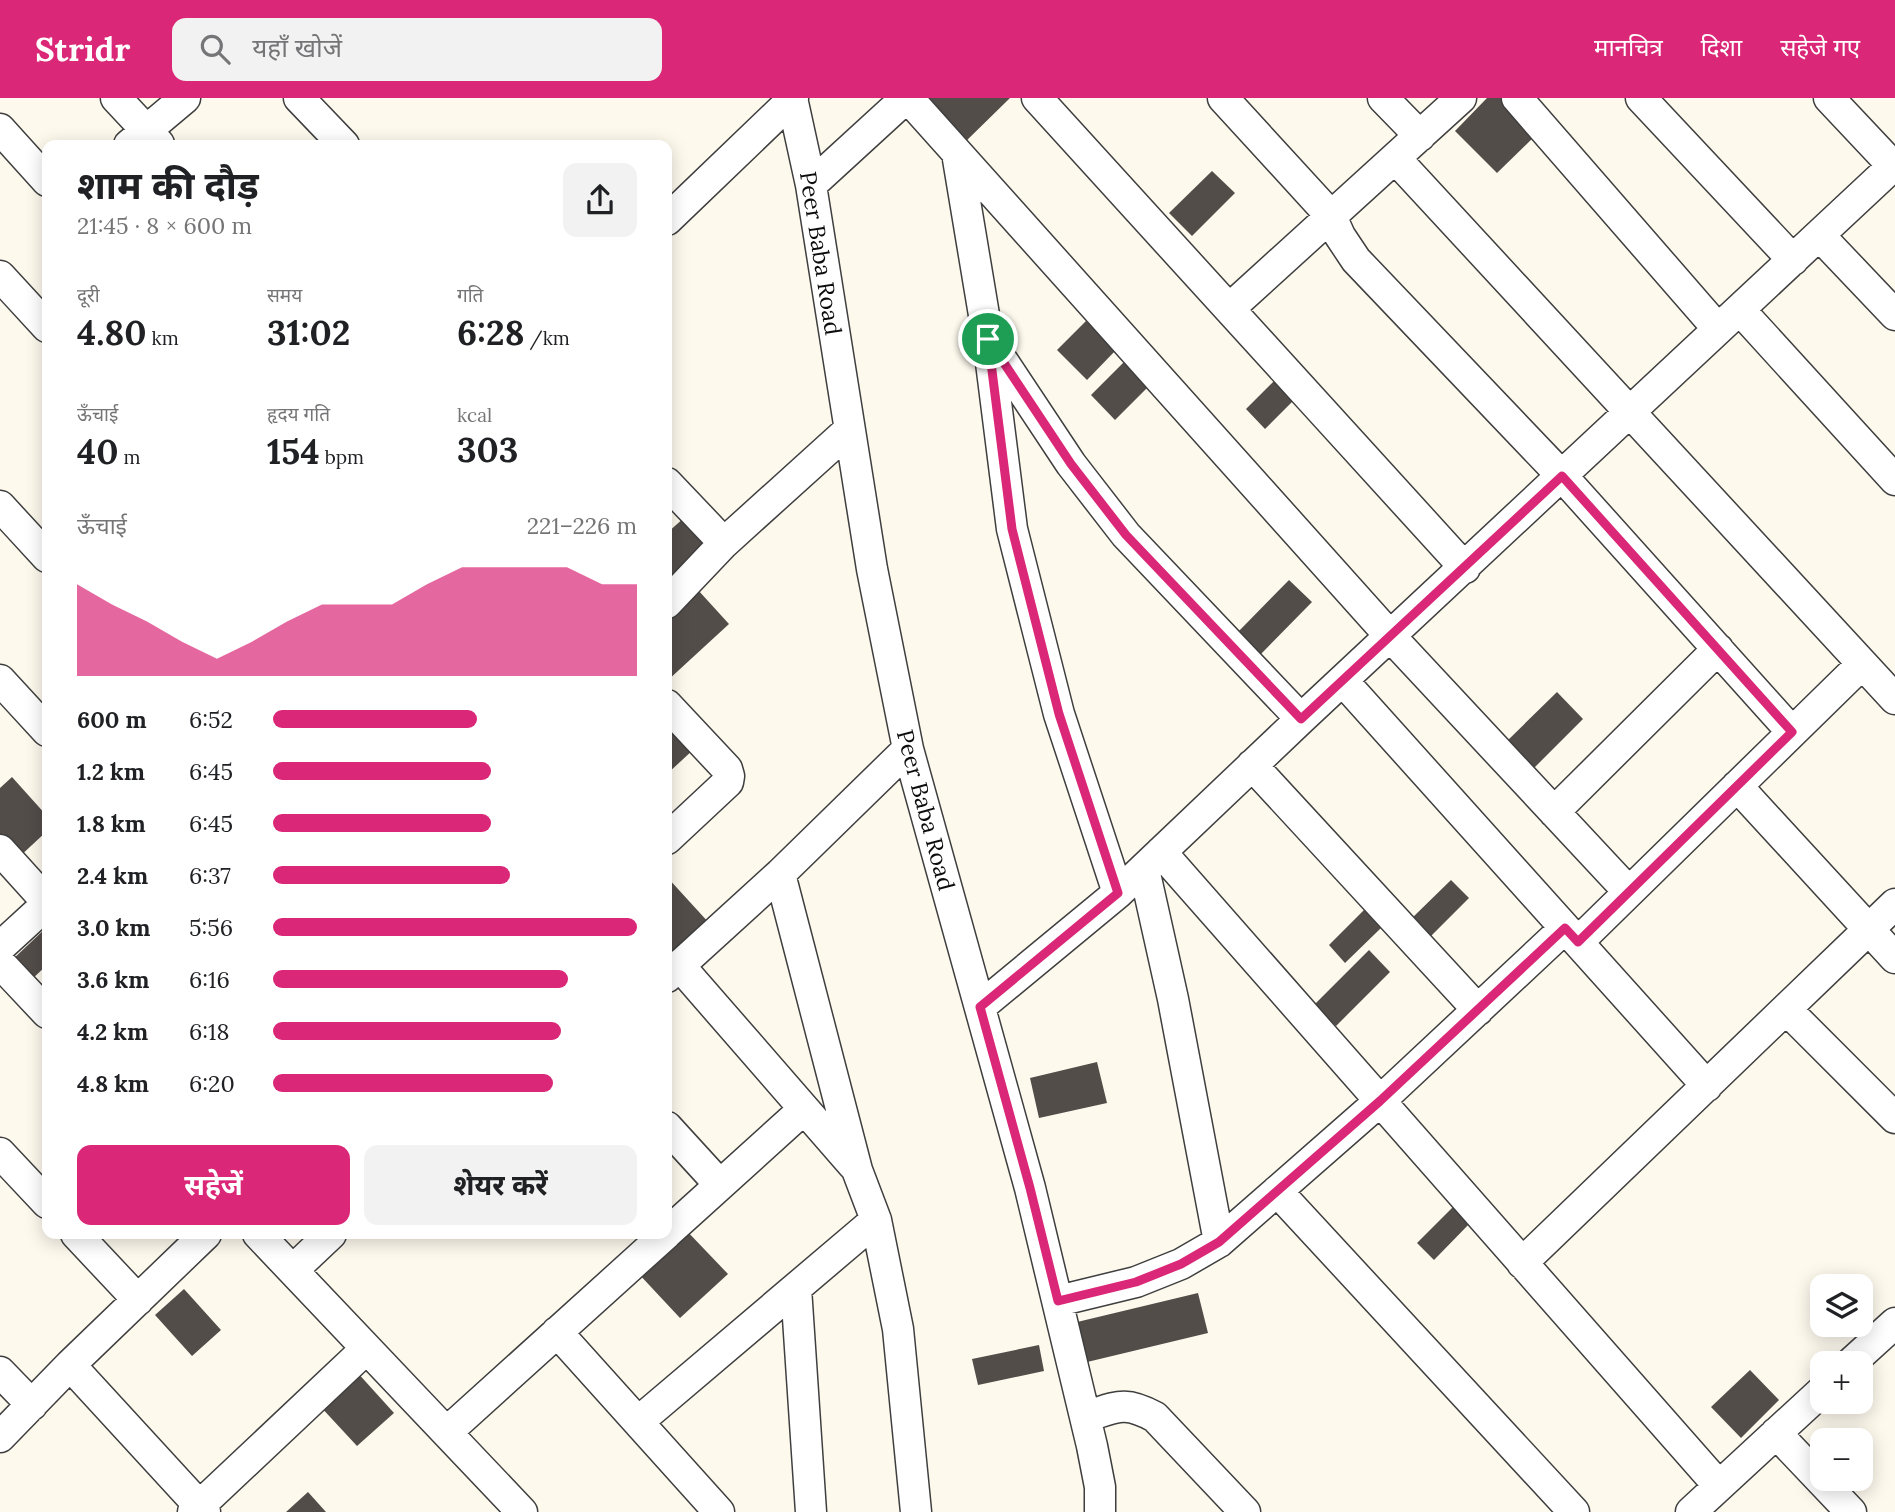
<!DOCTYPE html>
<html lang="hi">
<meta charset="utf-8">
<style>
:root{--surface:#fff;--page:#f2f2f2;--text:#202124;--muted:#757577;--accent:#db2777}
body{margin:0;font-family:Lora,"Noto Sans Devanagari",serif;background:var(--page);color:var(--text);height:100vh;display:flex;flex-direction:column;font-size:26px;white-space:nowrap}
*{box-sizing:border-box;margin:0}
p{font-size:23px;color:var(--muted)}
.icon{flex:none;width:38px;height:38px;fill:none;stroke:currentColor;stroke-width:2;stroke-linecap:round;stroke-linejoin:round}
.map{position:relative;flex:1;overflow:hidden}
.details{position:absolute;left:42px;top:42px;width:630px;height:1099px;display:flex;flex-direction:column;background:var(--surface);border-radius:14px;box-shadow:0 4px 18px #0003}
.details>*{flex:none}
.fabs{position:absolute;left:1810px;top:1176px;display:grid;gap:14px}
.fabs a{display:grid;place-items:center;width:63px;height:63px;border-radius:14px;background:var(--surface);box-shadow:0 4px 18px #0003;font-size:35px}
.pin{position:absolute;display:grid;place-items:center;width:60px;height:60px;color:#fff;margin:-30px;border:4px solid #fff;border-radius:50%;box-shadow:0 2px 7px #0007}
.round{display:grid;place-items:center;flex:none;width:74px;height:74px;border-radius:14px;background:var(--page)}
.headline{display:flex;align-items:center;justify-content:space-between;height:119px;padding:0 35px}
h1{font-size:38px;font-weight:700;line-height:52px}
.metrics{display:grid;grid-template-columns:repeat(3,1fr);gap:10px;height:119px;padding:7px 35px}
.metrics div{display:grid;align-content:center}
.metrics b{font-size:35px;font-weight:700}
.metrics small{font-size:19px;font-weight:400}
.metrics p{font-size:19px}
.chart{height:196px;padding:14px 35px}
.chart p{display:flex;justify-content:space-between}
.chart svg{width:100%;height:126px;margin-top:7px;fill:var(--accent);opacity:.7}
.cta{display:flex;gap:14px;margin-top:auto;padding:14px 35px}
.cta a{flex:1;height:80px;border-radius:14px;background:var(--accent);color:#fff;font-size:28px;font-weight:700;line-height:80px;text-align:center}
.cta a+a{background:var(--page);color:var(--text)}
ul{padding:0 35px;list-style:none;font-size:23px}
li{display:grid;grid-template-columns:112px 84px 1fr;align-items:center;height:52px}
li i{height:18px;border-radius:9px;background:var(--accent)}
header{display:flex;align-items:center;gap:42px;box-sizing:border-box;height:98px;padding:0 35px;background:var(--accent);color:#fff}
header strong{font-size:33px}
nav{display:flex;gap:38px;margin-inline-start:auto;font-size:24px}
.search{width:490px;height:63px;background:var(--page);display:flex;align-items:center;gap:18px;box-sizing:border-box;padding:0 24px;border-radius:14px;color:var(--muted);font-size:26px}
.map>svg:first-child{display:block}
.building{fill:#534d4a}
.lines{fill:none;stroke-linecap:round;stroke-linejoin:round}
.street-casing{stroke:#3f3f3f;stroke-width:33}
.street{stroke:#fff;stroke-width:30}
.route-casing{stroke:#fff;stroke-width:14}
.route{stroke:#db2777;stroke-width:9}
.labels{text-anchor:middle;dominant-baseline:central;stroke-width:7;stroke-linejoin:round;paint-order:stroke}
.street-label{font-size:23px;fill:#0c0c0c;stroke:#fff}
</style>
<header>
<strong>Stridr</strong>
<div class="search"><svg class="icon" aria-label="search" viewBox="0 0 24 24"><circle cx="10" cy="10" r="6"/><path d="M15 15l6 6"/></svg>यहाँ खोजें</div>
<nav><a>मानचित्र</a><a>दिशा</a><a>सहेजे गए</a></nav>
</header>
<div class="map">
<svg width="1895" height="1414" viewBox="0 0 1895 1414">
<rect width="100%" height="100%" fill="#fdf9ed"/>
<path class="building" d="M930,0H1010L962,47L923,7Z
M1487,0H1501L1537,36L1497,75L1455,33Z
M1212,73L1235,95L1192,138L1169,115Z
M1086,223L1115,253L1087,282L1057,252Z
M1126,262L1150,287L1115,322L1091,297Z
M1279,278L1298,298L1265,331L1246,311Z
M685,419L709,445L667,483V435Z
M1289,482L1312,504L1261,556L1238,534Z
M698,492L729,526L667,583V521Z
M1557,594L1583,621L1532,672L1505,645Z
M667,622L694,651L667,676Z
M12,679L47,718V733L17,761L0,743V690Z
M667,779L710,826L667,865Z
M1451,782L1469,800L1428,841L1410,822Z
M1364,812L1381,830L1345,865L1329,847Z
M47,829V867L30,883L11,863Z
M1369,852L1390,874L1336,928L1314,907Z
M1097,964L1107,1005L1039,1020L1030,980Z
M1457,1105L1473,1122L1434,1162L1417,1145Z
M684,1130L728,1176L680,1220L637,1174Z
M184,1191L221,1232L192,1258L155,1217Z
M1198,1195L1208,1235L1083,1265L1073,1225Z
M1039,1247L1044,1273L978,1287L972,1261Z
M1750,1272L1779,1302L1741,1340L1711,1309Z
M356,1273L394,1315L357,1348L319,1307Z
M308,1394L326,1414H286Z"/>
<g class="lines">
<g class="street-casing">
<path id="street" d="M116,0L159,46
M299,0L344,47
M792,0L811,87L872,471L908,651L1030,1090L1092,1348L1100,1389V1414
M908,0L1391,539L1629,794
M1037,0L1465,470
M1223,0L1331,118L1340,138L1356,162L1562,378L1792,634
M1383,0L1420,38
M1517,0L1718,231
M1641,0L1793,162
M1829,0L1893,68
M0,31L47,83
M129,47L185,0
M957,55L988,241L1012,431L1059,616L1118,795
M1395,60L1895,601
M811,87L906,0
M667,122L793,1
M1819,137L1895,217
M0,178L47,229
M1229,211L1461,0
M1740,212L1895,382
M992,247L1071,366L1126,437L1301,621
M667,385L724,445
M0,408L47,459
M667,505L724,445L849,332
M0,582L47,633
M1343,583L1707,988
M667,607L727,671L729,678L728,684L667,741
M1252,667L1478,912
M1737,688L1895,860
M1554,714L1718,551
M0,752L47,804
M1161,754L1719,1388
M1144,771L1173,901L1219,1144
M780,776L857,1072L876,1122L898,1231L916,1414
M1578,844L1862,566
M0,849L47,806
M0,865L47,915
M679,867L853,1067
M667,879L780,776L908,651
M980,909L1118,795L1301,621L1895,66
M1786,911L1895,1020
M667,1029L720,1087
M0,1055L47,1105
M1277,1093L1574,1414
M667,1135L804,1011
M76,1136L138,1202
M258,1136L522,1414
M1522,1165L1895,806
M293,1172L331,1136
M796,1190L811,1414
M1058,1203L1136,1184L1181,1166L1219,1144L1380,1003L1565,830
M557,1234L719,1414
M1851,1265L1895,1225
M70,1267L205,1414
M0,1274L32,1307
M1085,1319C1117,1309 1124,1302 1155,1319L1245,1414
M638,1324L876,1122
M447,1334L666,1136
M1776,1335L1851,1414
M0,1339L70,1267L206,1136
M193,1414L366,1251
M1691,1414L1822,1293"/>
</g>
<use href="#street" class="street"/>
</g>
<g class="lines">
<g class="route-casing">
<path id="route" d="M988,241L1071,366L1126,437L1301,621L1562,378L1792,634L1578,844L1565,830L1380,1003L1219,1144L1181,1166L1136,1184L1058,1203L1030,1090L980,909L1118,795L1059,616L1012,431Z"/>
</g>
<use href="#route" class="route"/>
</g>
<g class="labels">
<g class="street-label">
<text transform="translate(821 155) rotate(81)">Peer Baba Road</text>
<text transform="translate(926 712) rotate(75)">Peer Baba Road</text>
</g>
</g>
</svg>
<div class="fabs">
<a><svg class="icon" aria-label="layers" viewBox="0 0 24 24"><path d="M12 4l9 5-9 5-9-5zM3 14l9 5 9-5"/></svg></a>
<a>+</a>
<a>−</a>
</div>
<div class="pin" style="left:988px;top:241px;background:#1e9e55"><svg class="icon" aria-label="arrive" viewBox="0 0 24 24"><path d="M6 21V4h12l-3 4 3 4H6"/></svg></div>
<section class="details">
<div class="headline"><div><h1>शाम की दौड़</h1><p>21:45 · 8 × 600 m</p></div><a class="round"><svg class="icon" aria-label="share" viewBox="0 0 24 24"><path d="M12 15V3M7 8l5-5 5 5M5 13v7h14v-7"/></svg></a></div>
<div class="metrics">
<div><p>दूरी</p><b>4.80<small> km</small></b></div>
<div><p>समय</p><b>31:02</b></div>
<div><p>गति</p><b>6:28<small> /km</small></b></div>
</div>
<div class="metrics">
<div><p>ऊँचाई</p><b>40<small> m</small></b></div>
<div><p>हृदय गति</p><b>154<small> bpm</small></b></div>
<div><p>kcal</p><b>303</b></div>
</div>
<div class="chart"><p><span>ऊँचाई</span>221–226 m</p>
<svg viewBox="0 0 160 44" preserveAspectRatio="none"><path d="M0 44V12L10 19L20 25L30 32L40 38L50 32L60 25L70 19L80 19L90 19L100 12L110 6L120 6L130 6L140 6L150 12L160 12V44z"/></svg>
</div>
<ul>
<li><b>600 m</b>6:52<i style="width:56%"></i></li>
<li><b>1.2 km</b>6:45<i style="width:60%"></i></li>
<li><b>1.8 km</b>6:45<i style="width:60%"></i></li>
<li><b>2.4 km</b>6:37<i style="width:65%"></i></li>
<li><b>3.0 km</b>5:56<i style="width:100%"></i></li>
<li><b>3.6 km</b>6:16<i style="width:81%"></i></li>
<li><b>4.2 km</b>6:18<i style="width:79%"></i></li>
<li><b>4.8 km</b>6:20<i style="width:77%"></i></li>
</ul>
<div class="cta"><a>सहेजें</a><a>शेयर करें</a></div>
</section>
</div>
